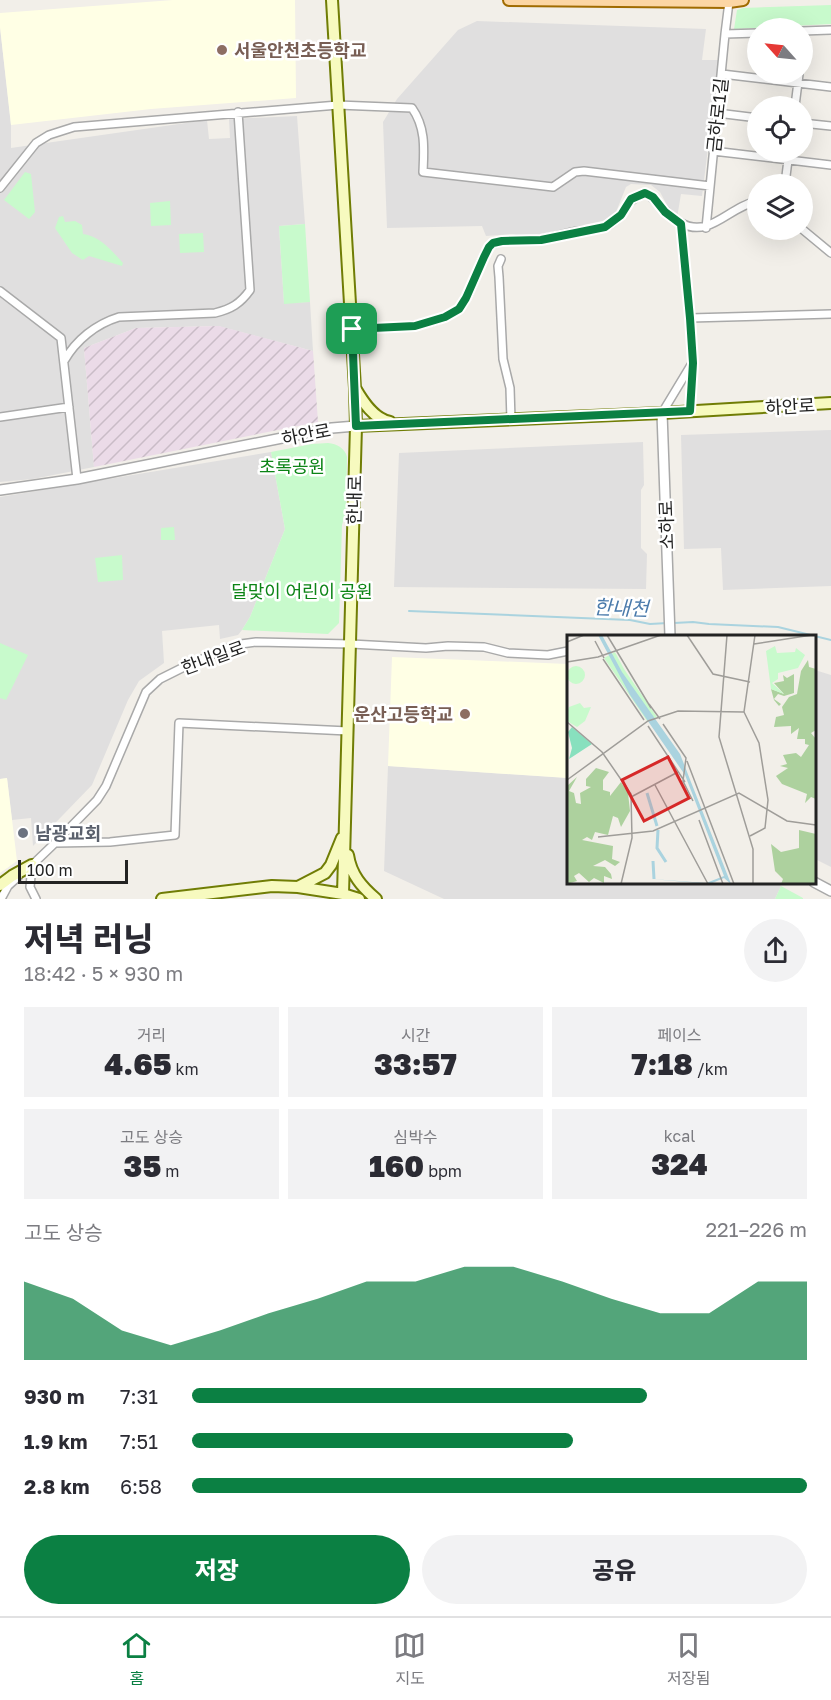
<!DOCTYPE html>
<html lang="ko">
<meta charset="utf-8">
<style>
:root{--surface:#fff;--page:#f2f2f3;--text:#2b2b33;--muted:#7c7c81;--line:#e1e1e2;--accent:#0b8043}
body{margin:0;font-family:"Golos Text","Noto Sans KR",sans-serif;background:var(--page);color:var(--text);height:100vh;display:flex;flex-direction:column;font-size:22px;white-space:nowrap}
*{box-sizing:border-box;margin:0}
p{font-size:20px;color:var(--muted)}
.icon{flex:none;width:33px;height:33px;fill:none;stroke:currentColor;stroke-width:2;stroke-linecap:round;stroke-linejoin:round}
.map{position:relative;height:899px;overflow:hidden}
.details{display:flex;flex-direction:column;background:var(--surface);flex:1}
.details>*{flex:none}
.needle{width:39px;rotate:297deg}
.fabs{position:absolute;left:747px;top:18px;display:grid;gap:12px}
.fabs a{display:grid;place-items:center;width:66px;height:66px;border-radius:50%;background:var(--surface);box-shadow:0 6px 24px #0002;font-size:30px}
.scale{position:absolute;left:18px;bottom:15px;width:110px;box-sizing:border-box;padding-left:6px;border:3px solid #222;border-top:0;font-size:16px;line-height:21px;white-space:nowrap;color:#222;-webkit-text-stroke:4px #fff;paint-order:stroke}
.pin{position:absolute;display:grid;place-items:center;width:51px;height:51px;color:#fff;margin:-26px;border-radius:12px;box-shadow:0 3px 9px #0006}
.round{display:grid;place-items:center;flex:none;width:63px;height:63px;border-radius:32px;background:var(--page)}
.overview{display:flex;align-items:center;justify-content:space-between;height:102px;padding:0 24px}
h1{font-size:33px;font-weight:800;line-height:45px}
.stats{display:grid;grid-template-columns:repeat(3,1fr);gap:9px;height:102px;padding:6px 24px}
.stats div{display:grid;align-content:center;border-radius:0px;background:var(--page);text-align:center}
.stats b{font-size:30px;font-weight:800}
.stats small{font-size:16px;font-weight:400}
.stats p{font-size:16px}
.chart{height:168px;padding:12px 24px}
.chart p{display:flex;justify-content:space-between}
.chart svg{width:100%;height:108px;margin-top:6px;fill:var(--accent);opacity:.7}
.primary-button{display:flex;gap:12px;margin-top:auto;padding:12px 24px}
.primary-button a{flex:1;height:69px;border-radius:36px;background:var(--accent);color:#fff;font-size:24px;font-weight:800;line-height:69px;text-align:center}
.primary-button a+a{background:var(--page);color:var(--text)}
ul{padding:0 24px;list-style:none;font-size:20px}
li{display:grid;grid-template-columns:96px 72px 1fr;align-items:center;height:45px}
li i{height:15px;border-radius:8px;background:var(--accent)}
.dock{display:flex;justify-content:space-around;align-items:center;height:84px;border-top:2px solid var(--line);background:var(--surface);font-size:16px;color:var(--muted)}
.dock a{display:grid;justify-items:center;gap:3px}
.dock .current{color:var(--accent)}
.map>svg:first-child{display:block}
.residential{fill:#e0dfdf}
.industrial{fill:url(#industrial-furrows)}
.education{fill:#ffffe5}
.park{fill:#c8facc}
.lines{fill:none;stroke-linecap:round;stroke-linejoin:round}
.stream{stroke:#aad3df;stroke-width:2}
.minor-casing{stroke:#a9a9a9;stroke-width:10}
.tertiary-casing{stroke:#a9a9a9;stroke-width:12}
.secondary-casing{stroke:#707d05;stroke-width:14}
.primary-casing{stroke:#a06b00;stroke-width:14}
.minor{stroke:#fff;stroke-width:7}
.tertiary{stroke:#fff;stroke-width:9}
.secondary{stroke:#f7fabf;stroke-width:10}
.primary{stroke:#fcd6a4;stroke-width:10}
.route-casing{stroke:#fff;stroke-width:12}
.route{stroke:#0b8043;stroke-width:8}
.education-dot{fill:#8d6e63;stroke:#fff;stroke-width:2}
.worship-dot{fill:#6b7280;stroke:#fff;stroke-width:2}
.labels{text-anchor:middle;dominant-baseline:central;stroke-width:5;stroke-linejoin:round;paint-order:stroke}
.education-label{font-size:18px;font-weight:bold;fill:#785e54;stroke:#fff;text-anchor:start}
.street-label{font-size:18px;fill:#222;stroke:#fff}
.park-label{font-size:18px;fill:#0c8416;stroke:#fff}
.worship-label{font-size:18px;font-weight:bold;fill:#5b616d;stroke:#fff;text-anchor:start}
.water-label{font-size:20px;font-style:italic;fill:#4a7aab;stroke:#fff}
.inset-river{fill:none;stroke:#aad3df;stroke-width:3}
.inset-road{fill:none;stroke:#9f9d99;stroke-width:1.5}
.view{fill:#d62828;fill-opacity:0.15;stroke:#d62828;stroke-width:3}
.inset-edge{fill:none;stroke:#222;stroke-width:3}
</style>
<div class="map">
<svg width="831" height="899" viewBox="0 0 831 899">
<defs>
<pattern id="industrial-furrows" width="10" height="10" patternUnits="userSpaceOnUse" patternTransform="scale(1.5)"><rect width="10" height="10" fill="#ebdbe8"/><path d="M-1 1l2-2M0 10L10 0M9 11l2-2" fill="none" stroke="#c9bcc7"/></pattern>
</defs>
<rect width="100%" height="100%" fill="#f2efe9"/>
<path class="residential" d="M477,21L706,29L702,60H719L702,196L681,194L677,218L669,209L660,192L651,185L631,184L626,187L616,212L607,220L526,237L512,234L486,236L482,226L387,228L383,122L397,99L458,30Z
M0,27L11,125V148L207,120L209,139L230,138L229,119L297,116L305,224L279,226L284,303L310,302L313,351L218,326L136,328L84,348L94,467L33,479L0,482Z
M831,430V586L723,590L721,548L684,549L681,435Z
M643,442L644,485L641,490V548L647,554L646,589L394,587L399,453Z
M271,452L285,529L250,617L242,630L238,635L220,639L219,625L162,631L164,663L139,681L128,700L92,785L33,846L31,818L12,820L7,778L0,779V497Z
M815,670L831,675V867L815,859Z
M388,766L568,778V882H777L781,886L775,899H444L384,871Z"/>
<path class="industrial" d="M219,326L313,351L318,422L94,467L84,348L136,328Z"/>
<path class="education" d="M173,0H295L296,98L151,109L11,125L0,27V13Z
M392,657L568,664V778L388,766Z
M7,778L17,861L0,873V779Z"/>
<path class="park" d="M831,5V24L734,29L737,10L743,8Z
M25,172L31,174L35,212L29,219L4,200Z
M170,201L171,225L151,226L150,203Z
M63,216L65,222L75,221L82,225L83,234C100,236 112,251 123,263L122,266L89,256L83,260L72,253L55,228L59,217Z
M305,224L310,302L284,304L279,226Z
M203,233L204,252L180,253L179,234Z
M328,443C337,444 345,448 347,457L346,511L342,525L339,623L328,634L242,630L250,617L285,529L271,452L312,444Z
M174,527L175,540H161V528Z
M122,555L123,580L98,582L95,558Z
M0,643L28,655L6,700L0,698Z
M781,886L803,898V899H775Z"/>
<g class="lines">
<path class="stream" d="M409,611L630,620L650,624L668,623
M674,623L693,622L709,624L778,627L831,640"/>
<g class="minor-casing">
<path id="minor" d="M802,31L831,30
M725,34L729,2
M802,44L804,31
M722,74L831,87
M795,106L799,74
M717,113L758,118
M802,123L831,126
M713,151L831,165
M785,184L789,152
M0,188L36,143L49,135L74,127L338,105L412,108C426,128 424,149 423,172L553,187L575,172L584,171L710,186
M681,224L690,318L693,363L690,411
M706,228L725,34L758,33
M802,229L831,253
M501,259L498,266L499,277L503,359L510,388L511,420
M0,291L61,338L77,479
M690,318L831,314
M352,329C383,327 433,330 458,309C466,303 470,290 474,281C479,271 482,252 492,245C500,238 525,241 537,240C549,239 561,234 573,232C583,230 595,231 604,227C624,220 623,200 645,193C659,200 666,216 681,223C710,239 729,206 758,201
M64,361C76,340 96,324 119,317L215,313C231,309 240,304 250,290L238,112
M662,413L691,365
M0,417L69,407
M55,843L110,842L175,835L179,723L348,731
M32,865L30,887L36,899
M29,868L55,843L97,800L106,786L146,692L160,679L182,668L227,648L241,644L256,642L351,644L426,648L448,646L484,647L508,653L548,655L568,651
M1,899L8,886L18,877"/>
</g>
<g class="tertiary-casing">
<path id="tertiary" d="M662,413L670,636
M0,490L77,479L332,428L356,426
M814,882L831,891"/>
</g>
<g class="secondary-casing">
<path id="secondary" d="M332,0L355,388L356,426L343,894
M355,388C363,402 374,419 390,422
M356,426L662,413L831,403
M348,855C351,875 362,887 376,899
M0,885L12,876L32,865
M298,887L325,873L331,865L342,838
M162,899L272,886L298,887L343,894L359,899"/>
</g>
<g class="primary-casing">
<path id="primary" d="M509,0L729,2L743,0"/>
</g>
<use href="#minor" class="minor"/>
<use href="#tertiary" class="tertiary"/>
<use href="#secondary" class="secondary"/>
<use href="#primary" class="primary"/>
</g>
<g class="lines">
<g class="route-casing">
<path id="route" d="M645,193L653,197L665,212L681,224L690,318L693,363L690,411L356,426L352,329L415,326L445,317L459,309L466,298L484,257L489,247L493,243L502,241L541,240L605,227L621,215L631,199Z"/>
</g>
<use href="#route" class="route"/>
</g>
<g class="education-dot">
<circle cx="222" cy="50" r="6"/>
<circle cx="465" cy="714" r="6"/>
</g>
<circle class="worship-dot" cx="23" cy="833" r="6"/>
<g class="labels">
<g class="education-label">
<text x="234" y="50">서울안천초등학교</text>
<text x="453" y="714" text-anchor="end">운산고등학교</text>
</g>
<g class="street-label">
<text transform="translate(717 115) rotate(-84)">금하로1길</text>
<text transform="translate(790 406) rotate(-3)">하안로</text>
<text transform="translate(306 434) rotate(-11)">하안로</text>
<text transform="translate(354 500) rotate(-89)">한내로</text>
<text transform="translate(666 525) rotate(-92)">소하로</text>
<text transform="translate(213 657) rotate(-20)">한내일로</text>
</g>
<g class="park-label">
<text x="292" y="466">초록공원</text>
<text x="302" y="591">달맞이 어린이 공원</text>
</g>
<g class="worship-label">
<text x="35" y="833">남광교회</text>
</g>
<g class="water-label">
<text transform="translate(621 607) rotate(2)">한내천</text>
</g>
</g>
<g transform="translate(567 635)">
<rect width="249" height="249" fill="#f2efe9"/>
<path d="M241,25L242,32L249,34V95L244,98L249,104V164L244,162L238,168L240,159L215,149L209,141L221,133L213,131L220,129L216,120L229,118L234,122L242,110L238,109V104H230L232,93L224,99V91L207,92L209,82L217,80L215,72L222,62L230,59L234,36ZM227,39V58L217,61L211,59L207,64L214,69L212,71L207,65L204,54L217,59L207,48L217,46L216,40L220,43ZM29,133L42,137L36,145V155L43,157V161L54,147L61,158L63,176L54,192L51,183L46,181L41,200L28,197L25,205L20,202L15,205L46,211L45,224L53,227L48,231L38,225L26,231L38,232L44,239L45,244L37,241V248L27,243L22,247L12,238L7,241L10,246L0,249V151L10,142L2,156L7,158L9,168L14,169L13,158L24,152L19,151V144ZM232,195L249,199V249H214L216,244L208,236L204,209L214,217L232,213Z" fill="#add19e"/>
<path d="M208,11L210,18L228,17L229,13L238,20L231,33L211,38V44L205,48L217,59L204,54L199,16ZM48,17L57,34L90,82L80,86L37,23ZM0 40a9 9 0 1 1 18 0a9 9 0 1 1-18 0ZM13,68L17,73L24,72L18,86L10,92L0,86V78L2,72Z" fill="#c8facc"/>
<path d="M5,92L25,109L2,124L5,113L1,97Z" fill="#88e0be"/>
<path d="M31,0H35L55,37L113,119L164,249L157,243L143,249L84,244L139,248L157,241L118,140L63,60Z" fill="#aad3df"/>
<path class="inset-river" d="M80,158L90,191M91,195L90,213L99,227M86,226L87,244"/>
<path class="inset-road" d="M40,0L84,73M120,0L146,39L183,47M160,0L152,102L186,214V249M28,6L37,23M0,7L17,0M187,9L245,0M36,24L77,85M0,27L31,22L94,0M82,69L93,84M0,87L35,117L64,159L65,203L54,249M96,89L119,123L116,146L126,166M81,91L118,147M120,126L167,249M0,145L81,86L111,76L177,77M88,150L141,249M64,162L111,137M132,185L156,249M183,201L198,193L201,165L192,108L177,77L188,0M31,202L86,196L172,158L220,186L249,190"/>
<path class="view" d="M101,122L122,163L77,186L55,145Z"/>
<rect width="249" height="249" class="inset-edge"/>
</g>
</svg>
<div class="fabs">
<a><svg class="needle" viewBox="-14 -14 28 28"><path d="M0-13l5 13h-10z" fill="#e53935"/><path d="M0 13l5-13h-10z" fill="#7c7c81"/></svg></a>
<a><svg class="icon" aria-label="locate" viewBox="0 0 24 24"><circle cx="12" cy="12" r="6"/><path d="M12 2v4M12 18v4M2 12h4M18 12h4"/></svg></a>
<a><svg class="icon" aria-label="layers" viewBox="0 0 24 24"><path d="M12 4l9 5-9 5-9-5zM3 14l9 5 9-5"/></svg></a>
</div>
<div class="scale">100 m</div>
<div class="pin" style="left:352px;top:329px;background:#1e9e55"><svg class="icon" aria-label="arrive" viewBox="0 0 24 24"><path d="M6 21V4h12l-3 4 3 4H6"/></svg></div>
</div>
<section class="details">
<div class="overview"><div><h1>저녁 러닝</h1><p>18:42 · 5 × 930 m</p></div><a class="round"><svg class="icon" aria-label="share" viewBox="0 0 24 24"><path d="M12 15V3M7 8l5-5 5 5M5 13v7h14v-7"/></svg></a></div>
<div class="stats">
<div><p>거리</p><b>4.65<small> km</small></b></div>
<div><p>시간</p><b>33:57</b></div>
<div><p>페이스</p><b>7:18<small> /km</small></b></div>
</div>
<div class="stats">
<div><p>고도 상승</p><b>35<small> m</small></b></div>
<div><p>심박수</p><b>160<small> bpm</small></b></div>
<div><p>kcal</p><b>324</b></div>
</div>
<div class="chart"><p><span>고도 상승</span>221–226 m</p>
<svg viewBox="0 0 160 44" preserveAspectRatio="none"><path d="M0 44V12L10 19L20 32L30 38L40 32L50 25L60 19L70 12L80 12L90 6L100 6L110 12L120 19L130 25L140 25L150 12L160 12V44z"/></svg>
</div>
<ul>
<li><b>930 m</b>7:31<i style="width:74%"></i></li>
<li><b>1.9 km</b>7:51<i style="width:62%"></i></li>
<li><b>2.8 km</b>6:58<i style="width:100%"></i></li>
</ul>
<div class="primary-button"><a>저장</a><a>공유</a></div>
</section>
<nav class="dock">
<a class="current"><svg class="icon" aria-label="home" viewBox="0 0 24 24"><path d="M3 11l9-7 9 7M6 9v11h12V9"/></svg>홈</a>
<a><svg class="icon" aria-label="map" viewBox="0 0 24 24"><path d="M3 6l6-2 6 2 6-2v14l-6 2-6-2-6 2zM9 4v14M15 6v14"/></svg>지도</a>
<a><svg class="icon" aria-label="saved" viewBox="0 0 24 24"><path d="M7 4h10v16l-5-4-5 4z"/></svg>저장됨</a>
</nav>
